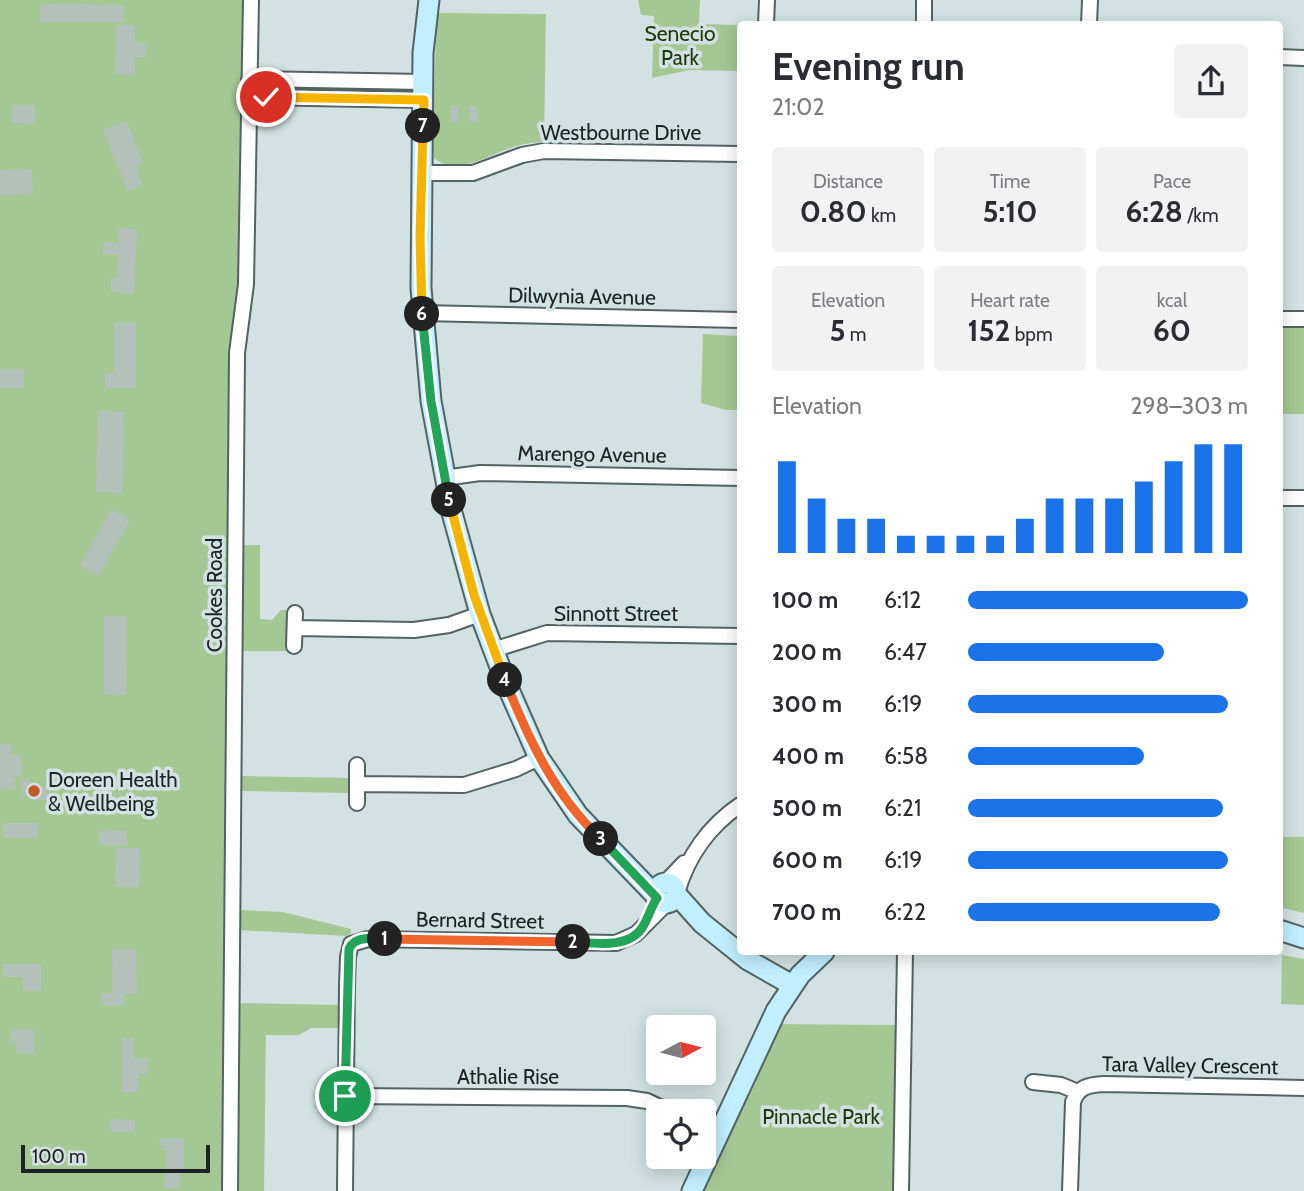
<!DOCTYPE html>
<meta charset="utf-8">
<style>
:root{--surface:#fff;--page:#f2f2f3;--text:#2b2b33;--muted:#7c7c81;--accent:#1a73e8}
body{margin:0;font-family:Cabin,sans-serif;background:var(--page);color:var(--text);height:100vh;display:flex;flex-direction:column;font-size:26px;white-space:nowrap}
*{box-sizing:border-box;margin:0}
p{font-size:23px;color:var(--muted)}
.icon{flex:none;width:38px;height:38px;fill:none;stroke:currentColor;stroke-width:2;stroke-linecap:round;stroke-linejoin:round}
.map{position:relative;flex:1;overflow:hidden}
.details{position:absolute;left:737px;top:21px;width:546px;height:934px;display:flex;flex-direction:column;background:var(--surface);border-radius:7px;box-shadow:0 4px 18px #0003}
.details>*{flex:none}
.needle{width:46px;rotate:83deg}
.fabs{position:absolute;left:646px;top:1015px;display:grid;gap:14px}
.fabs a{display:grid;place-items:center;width:70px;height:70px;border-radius:7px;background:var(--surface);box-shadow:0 4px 18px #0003;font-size:35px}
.scale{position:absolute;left:21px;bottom:18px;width:189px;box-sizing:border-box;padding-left:7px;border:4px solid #1d2323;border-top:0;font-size:19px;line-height:24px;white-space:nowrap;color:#1d2323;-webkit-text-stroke:5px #d2e2e2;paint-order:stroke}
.pin{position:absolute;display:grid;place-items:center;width:60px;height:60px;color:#fff;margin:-30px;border:4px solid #fff;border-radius:50%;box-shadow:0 2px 7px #0007}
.km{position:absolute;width:35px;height:35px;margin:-18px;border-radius:50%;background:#222;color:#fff;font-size:19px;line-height:35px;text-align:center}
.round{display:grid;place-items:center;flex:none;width:74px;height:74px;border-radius:7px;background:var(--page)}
.summary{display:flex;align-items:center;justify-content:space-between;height:119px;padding:0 35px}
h1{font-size:38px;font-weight:800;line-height:52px}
.stats{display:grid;grid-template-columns:repeat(3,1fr);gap:10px;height:119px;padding:7px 35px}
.stats div{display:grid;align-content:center;border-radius:7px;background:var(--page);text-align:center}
.stats b{font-size:30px;font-weight:800}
.stats small{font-size:19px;font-weight:400}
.stats p{font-size:19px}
.chart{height:196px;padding:14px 35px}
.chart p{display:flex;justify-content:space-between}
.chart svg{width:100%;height:126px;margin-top:7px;stroke:var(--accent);stroke-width:6}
ul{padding:0 35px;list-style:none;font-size:23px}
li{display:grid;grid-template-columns:112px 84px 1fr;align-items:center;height:52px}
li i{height:18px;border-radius:9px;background:var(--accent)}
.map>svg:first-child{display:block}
.green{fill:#a4c894}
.building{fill:#b3c1bb}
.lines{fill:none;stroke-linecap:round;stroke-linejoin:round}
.street-casing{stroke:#536262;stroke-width:18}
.secondary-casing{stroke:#536262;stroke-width:23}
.street{stroke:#fff;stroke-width:14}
.secondary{stroke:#c1efff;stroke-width:19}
.split-1-casing{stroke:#fff;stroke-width:14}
.split-2-casing{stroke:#fff;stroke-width:14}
.split-3-casing{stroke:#fff;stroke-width:14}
.split-4-casing{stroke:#fff;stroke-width:14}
.split-5-casing{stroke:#fff;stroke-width:14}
.split-6-casing{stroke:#fff;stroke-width:14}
.split-7-casing{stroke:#fff;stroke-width:14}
.split-8-casing{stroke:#fff;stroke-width:14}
.split-1{stroke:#22a559;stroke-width:9}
.split-2{stroke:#f0652b;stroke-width:9}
.split-3{stroke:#22a559;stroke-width:9}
.split-4{stroke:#f0652b;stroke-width:9}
.split-5{stroke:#f5b400;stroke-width:9}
.split-6{stroke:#22a559;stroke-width:9}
.split-7{stroke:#f5b400;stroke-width:9}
.split-8{stroke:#f5b400;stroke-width:9}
.poi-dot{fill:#bf5b25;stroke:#d2e2e2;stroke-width:2.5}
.labels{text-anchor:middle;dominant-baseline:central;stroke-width:7;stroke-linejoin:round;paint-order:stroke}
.park-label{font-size:21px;fill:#1c3a09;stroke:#d2e2e2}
.street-label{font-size:21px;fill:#1d2323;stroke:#d2e2e2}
.poi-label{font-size:21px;fill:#1d2323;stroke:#d2e2e2;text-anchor:start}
</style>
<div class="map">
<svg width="1304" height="1191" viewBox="0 0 1304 1191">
<rect width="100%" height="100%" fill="#d2e2e2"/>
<path class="green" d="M0,0H244L225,1191H0Z
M638,0H700L699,24L740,25V71L689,70L652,78L654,16L641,15Z
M437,13L546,14L544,141C532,143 521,144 510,148C489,155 455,177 434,158L432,147Z
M1279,325H1304V414H1279Z
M703,334L740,336V410H726L701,403Z
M240,545H260V619L272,620L281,610H290V651H239Z
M241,776L352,778L351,793L241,791Z
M1279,837H1304V913L1279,907Z
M240,910L283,912L351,929V933L346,936L240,930Z
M1282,955L1304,959V1005L1281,1004Z
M239,1003L340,1005V1028H311L299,1035H266L264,1191H236Z
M778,1024L896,1025L894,1191H703L733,1119L739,1116L756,1082L754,1076L762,1067L774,1041L772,1036Z"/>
<path class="building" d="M41,4L124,5V22H40Z
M116,25H135V43H146V57H135V75L115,74Z
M12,105H35V124L12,123Z
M450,106H458V122H451Z
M469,106H477V122H469Z
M127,122L143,163L136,166L143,185L127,191L103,129Z
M32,169L33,194L0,195V170Z
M118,228L137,229L134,293L111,292V278H117L118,255H103V243H118Z
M114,323H136V388H105V373H114Z
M0,369H24V388H0Z
M98,411L124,412L122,493L96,492Z
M111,509L130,520L99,576L80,566Z
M104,616H127L126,695L104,694Z
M0,744H11V755H21V776H10L15,778V789L0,790Z
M21,779H30V786H47V800H30V796H22Z
M3,823H38V838H3Z
M99,830L126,831L127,845H99Z
M116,848H140L139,887H115Z
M112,949H136L137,994H125V1005H102L101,993H113Z
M3,964H41V991H23V977H3Z
M11,1029H34V1054H17V1043H11Z
M122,1038H134V1058H148V1074H138V1092H122Z
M110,1119L135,1120V1132H110Z
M159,1138H184V1173H180V1188H164L167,1150H162Z"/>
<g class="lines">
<g class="street-casing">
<path id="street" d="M766,24L767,0
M924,24V0
M1089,24L1090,0
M1279,57L1304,58
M249,79L424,82
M249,97L423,100
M422,173H473L522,155L544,151L740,154
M422,313L740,320
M1279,319H1304
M444,478L480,473L740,478
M1279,498H1304
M295,628L414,630L449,625L480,614
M294,646L295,613
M493,650L547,633L740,636
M357,784L464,785L516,769L539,758
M357,803V765
M665,883L684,863
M677,893C687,857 709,826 740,805
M1033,1082L1061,1085L1078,1092
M345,1096L627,1098L647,1101L668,1111
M230,1191L237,353L246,284L251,0
M345,1191L347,985L348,957L351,944L368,939L616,943L636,934L666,904
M901,1191L905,952
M1070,1191L1073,1102C1078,1087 1088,1085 1103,1084L1304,1088"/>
</g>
<g class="secondary-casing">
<path id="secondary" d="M429,0L423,53L421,288L431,401L452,513L480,614L506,683L539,758L578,815L656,896
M656 893a10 10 0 1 1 20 0a10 10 0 1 1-20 0Z
M677,895L702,923L748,960L792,985
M1279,930L1304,938
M692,1191L776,1011L800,975L824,952"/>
</g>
<use href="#street" class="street"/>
<use href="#secondary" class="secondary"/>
</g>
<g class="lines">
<g class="split-1-casing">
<path id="split-1" d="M345,1096L349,949C355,935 372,939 385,939"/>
</g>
<g class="split-2-casing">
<path id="split-2" d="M385,939L573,942"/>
</g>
<g class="split-3-casing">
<path id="split-3" d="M573,942C595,943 628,949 642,928C648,919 651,907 657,898L601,839"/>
</g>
<g class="split-4-casing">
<path id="split-4" d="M505,680C528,738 554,795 601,839"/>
</g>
<g class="split-5-casing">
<path id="split-5" d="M449,500L474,595L505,680"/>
</g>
<g class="split-6-casing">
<path id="split-6" d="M422,314L431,401L449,500"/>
</g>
<g class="split-7-casing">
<path id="split-7" d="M422,314L420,237L423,126"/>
</g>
<g class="split-8-casing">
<path id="split-8" d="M266,97L424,100L423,126"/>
</g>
<use href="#split-1" class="split-1"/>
<use href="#split-2" class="split-2"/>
<use href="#split-3" class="split-3"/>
<use href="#split-4" class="split-4"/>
<use href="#split-5" class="split-5"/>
<use href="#split-6" class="split-6"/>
<use href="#split-7" class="split-7"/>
<use href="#split-8" class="split-8"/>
</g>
<circle class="poi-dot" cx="34" cy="791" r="7"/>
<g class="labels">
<g class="park-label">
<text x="680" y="33">Senecio<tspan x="680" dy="24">Park</tspan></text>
<text x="821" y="1116">Pinnacle Park</text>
</g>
<g class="street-label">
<text x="621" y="132">Westbourne Drive</text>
<text transform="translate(582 296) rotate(1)">Dilwynia Avenue</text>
<text transform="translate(592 454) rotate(1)">Marengo Avenue</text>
<text transform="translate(214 595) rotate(-90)">Cookes Road</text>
<text x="616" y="613">Sinnott Street</text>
<text transform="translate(480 920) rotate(1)">Bernard Street</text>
<text transform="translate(1190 1065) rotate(1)">Tara Valley Crescent</text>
<text x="508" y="1076">Athalie Rise</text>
</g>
<g class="poi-label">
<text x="48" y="779">Doreen Health<tspan x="48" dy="24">&amp; Wellbeing</tspan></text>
</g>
</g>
</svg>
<div class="fabs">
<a><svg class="needle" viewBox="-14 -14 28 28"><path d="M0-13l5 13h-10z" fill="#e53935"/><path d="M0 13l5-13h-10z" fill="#7c7c81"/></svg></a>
<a><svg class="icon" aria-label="locate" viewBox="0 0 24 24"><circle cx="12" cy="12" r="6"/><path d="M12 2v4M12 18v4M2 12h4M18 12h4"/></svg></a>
</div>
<div class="scale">100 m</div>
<div class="pin" style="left:345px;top:1096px;background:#1e9e55"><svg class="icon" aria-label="arrive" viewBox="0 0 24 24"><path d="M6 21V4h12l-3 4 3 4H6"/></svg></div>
<div class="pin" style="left:266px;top:97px;background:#d93025"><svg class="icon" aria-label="check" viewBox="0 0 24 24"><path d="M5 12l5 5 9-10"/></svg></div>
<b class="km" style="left:385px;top:939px">1</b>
<b class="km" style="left:573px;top:942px">2</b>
<b class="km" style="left:601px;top:839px">3</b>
<b class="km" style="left:505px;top:680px">4</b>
<b class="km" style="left:449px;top:500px">5</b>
<b class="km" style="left:422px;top:314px">6</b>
<b class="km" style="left:423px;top:126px">7</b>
<section class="details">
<div class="summary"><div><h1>Evening run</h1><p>21:02</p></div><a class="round"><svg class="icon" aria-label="share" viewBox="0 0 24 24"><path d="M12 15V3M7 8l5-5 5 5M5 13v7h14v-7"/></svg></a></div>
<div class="stats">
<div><p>Distance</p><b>0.80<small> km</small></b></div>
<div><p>Time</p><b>5:10</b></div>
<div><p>Pace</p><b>6:28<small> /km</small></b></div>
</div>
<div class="stats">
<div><p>Elevation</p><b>5<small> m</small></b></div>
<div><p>Heart rate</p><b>152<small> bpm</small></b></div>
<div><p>kcal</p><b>60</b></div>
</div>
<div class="chart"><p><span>Elevation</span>298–303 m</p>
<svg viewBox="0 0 160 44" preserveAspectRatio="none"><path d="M5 44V12M15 44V25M25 44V32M35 44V32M45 44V38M55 44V38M65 44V38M75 44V38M85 44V32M95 44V25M105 44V25M115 44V25M125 44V19M135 44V12M145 44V6M155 44V6"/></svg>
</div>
<ul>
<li><b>100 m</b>6:12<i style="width:100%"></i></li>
<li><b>200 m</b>6:47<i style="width:70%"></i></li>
<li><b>300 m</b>6:19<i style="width:93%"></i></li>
<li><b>400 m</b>6:58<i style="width:63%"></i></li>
<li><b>500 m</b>6:21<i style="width:91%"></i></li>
<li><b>600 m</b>6:19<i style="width:93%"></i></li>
<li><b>700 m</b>6:22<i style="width:90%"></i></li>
</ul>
</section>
</div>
